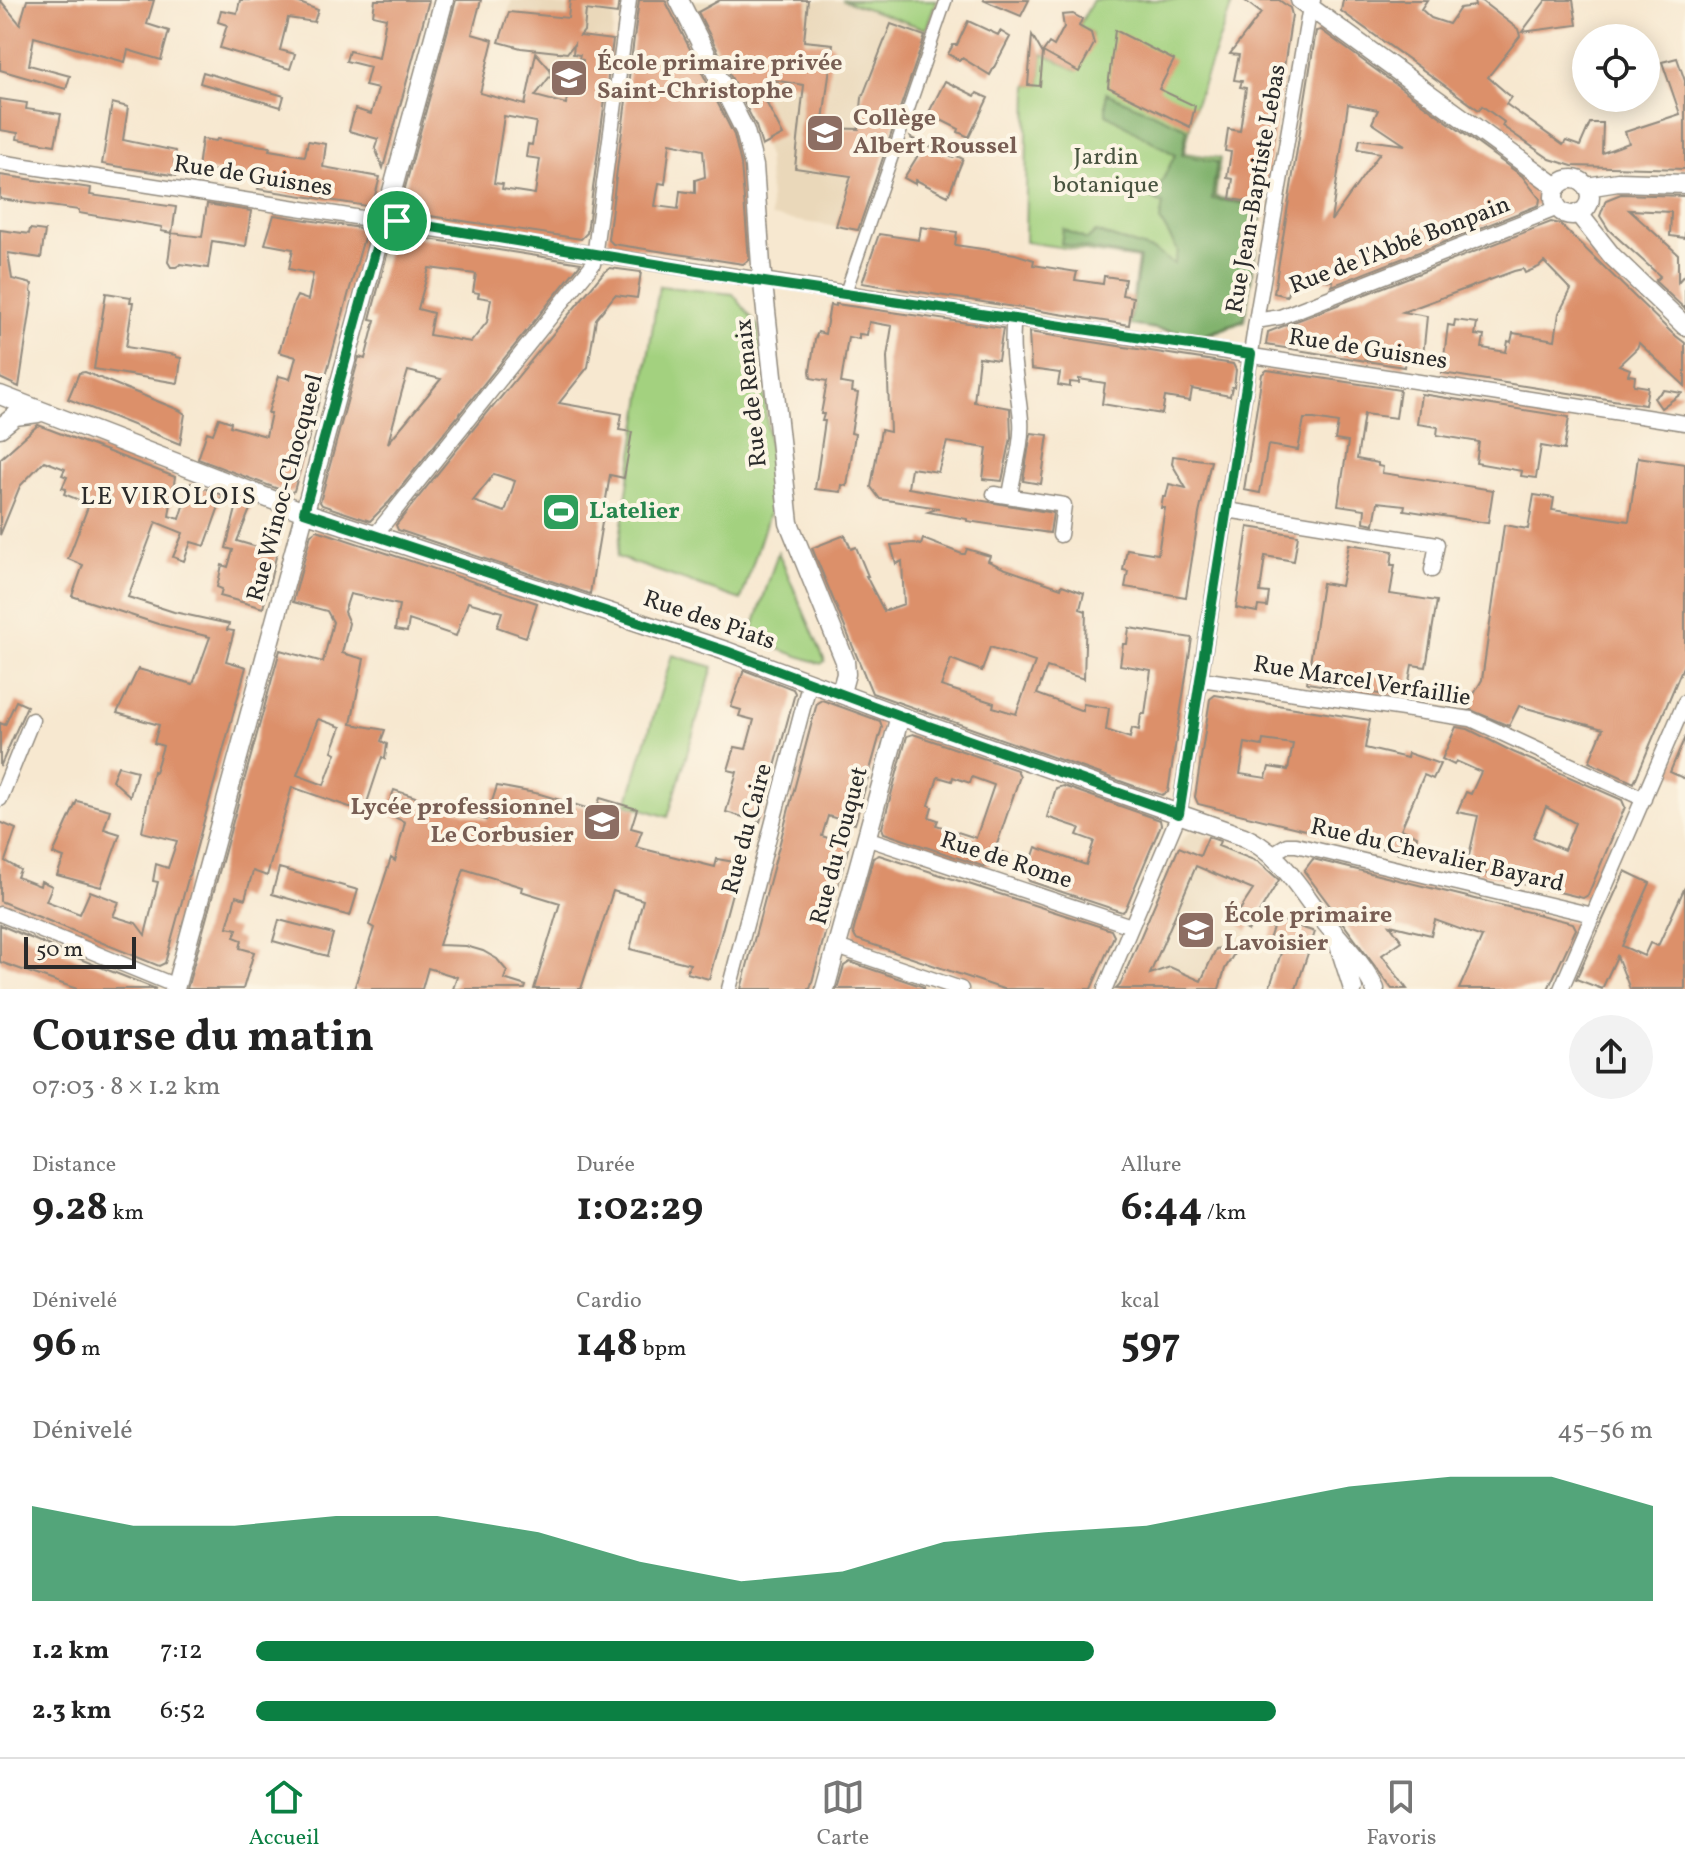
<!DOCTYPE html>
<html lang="fr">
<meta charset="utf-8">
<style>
:root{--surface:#fff;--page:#f2f2f2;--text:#222;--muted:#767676;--line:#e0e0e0;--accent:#0b8043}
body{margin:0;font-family:Vollkorn,serif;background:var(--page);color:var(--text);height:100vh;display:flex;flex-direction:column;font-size:30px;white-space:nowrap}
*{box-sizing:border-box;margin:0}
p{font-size:26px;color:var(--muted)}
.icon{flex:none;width:44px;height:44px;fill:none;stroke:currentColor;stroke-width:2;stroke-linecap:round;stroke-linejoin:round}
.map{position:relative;height:989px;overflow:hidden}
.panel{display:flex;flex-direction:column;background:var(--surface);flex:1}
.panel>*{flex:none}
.fabs{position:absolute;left:1572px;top:24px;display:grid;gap:16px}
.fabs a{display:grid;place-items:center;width:88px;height:88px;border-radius:50%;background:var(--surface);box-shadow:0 4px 20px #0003;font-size:40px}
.scale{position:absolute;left:24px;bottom:20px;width:112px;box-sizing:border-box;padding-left:8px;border:4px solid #2b2b2b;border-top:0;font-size:22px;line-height:28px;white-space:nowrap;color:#2b2b2b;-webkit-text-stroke:6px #fcf5e5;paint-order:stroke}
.pin{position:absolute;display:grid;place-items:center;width:68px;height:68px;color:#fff;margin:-34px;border:4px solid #fff;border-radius:50%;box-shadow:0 2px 8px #0007}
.round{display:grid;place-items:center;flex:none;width:84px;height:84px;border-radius:42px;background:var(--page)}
.overview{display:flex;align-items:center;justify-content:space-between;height:136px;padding:0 32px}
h1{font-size:44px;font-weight:700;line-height:60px}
.stats{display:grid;grid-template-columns:repeat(3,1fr);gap:12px;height:136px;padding:8px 32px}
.stats div{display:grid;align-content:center}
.stats b{font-size:40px;font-weight:700}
.stats small{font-size:22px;font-weight:400}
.stats p{font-size:22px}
.chart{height:224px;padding:16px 32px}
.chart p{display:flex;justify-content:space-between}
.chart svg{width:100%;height:144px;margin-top:8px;fill:var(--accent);opacity:.7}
ul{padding:0 32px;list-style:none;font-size:26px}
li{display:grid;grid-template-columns:128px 96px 1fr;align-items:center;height:60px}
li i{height:20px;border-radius:10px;background:var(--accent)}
.menu{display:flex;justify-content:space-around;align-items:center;height:112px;border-top:2px solid var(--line);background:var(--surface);font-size:22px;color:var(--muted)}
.menu a{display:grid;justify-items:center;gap:4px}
.menu .current{color:var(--accent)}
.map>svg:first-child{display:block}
.built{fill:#ead8ba}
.green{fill:#a3d17f;stroke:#677e55;stroke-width:2}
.forest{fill:#82b36e;stroke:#566f4c;stroke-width:2}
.building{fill:#dc906a;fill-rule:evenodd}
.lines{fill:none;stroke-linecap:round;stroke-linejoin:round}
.pedestrian-casing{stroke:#918a7e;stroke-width:14}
.minor-casing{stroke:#918a7e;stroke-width:17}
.tertiary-casing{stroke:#918a7e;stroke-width:21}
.pedestrian{stroke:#fff;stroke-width:11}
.minor{stroke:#fff;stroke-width:14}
.tertiary{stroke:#fff;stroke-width:18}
.route-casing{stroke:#fff;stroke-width:16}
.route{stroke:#0b8043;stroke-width:10}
.labels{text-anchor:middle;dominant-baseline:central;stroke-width:8;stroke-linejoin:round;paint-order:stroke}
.education-label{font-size:24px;font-weight:bold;fill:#785e54;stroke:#fcf5e5;text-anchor:start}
.park-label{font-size:24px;fill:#495440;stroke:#fcf5e5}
.street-label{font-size:24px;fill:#2b2b2b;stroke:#fcf5e5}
.leisure-label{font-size:24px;font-weight:bold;fill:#27864d;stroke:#fcf5e5;text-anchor:start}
.neighbourhood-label{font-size:26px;letter-spacing:2px;fill:#2b2b2b;stroke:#fcf5e5}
</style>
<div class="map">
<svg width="1685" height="989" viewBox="0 0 1685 989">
<rect width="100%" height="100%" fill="#fcf5e5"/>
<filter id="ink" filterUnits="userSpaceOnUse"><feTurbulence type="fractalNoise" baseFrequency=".0125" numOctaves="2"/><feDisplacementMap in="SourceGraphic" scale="16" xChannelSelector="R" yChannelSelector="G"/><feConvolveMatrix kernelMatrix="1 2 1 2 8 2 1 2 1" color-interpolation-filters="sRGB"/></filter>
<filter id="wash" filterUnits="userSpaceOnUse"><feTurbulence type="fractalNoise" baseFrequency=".006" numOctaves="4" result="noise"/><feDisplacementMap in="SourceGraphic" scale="32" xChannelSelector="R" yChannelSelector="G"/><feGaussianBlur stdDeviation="1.8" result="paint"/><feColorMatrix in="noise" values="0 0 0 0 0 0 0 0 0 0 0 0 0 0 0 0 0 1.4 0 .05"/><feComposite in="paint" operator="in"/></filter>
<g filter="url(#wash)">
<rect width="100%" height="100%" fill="#f7e8d0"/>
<path class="built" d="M512,0H547V4L615,13L601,124L525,105L536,52L499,42Z
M686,0H941L858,230L771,217L767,153L747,113L759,84L748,79L730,86Z
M1193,830L1247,851L1279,879L1225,969L1220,989H1118L1182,839Z"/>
<path class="green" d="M842,0H936L926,29Z
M1093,0H1228L1232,4L1195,106L1184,153L1220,158L1215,197L1263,205L1245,321L1204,337L1129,325L1138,259L1025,242L1028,85H1040L1043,54L1078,71L1092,36L1091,33L1079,26Z
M659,286L733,294L758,326L774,498L741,600L617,557Z
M778,552L825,661L821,664L750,639Z
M672,655L713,667L668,817L627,804Z"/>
<path class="forest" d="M1106,93L1187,128L1182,155L1217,162L1212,199L1261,206L1244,319L1204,335L1130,325L1140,258L1061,244L1063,229L1087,240L1096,232L1155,251L1174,264L1178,251L1160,220L1163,204L1153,199L1175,155L1106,114Z"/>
<g id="blocks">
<path class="building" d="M0,0L20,24L27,0H154L147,24L169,31L161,60L128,50L125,62L34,37L29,65L70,76L66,89L0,70Z
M240,0H292L318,10L314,22L288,18L280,50L295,54L290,69L220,48L227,25L218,22L221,10L237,13Z
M375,0H429L383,168L375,148L378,139L349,131L355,109L371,114L378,89L365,86L370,67L346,61L349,51L379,58L386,18L373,15Z
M456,0H481L472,34L493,40L480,93L525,105L536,53L550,69L551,75L535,96L566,104L569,84L580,86L583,60L579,59L580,55L573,54L574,44L567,53L521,48L499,42L509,12L568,18L570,0H619L617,14L586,10L584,31L580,36L613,40L587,233L581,239L404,212L400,206ZM504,116L536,122L532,145L528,144L526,157L540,159L535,194L502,189L503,184L494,183Z
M639,0H665L734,135L741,164L747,235L749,260L743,264L613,244L608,239ZM670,143L703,150L705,177L695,180V193L680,191L678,209L655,206L659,183L665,184Z
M720,0H808L804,41L833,44L822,128L859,129L862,98L891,24L925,36L858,230L836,226L851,176L795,168L804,85L772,80L771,88L757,84L783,135L762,146L756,126L698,12Z
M983,0H1029L1021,16Z
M1244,0H1279L1290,8L1292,15L1263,204L1230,199L1233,179L1227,178L1231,152L1225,151L1228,129L1240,131L1246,88L1240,87L1242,81L1234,80L1239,55L1230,54L1261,13Z
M1343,0H1427L1421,9L1431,18L1449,24L1460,8L1475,6L1474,0H1480L1518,29L1520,36L1488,77L1511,97L1506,104L1563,145L1566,141L1580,146L1590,123H1603L1602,153L1629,143L1625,132L1680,114L1662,62L1677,58L1685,81V169L1572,166L1550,159L1502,126L1504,122L1482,106L1479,110L1341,11Z
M1546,0H1573L1577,25L1522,32Z
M1073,14L1082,19L1079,26L1091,33L1094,44L1079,72L1043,52L1049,43L1054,46L1064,27L1062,15Z
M968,21L998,35L1000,31L1010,37L990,75L962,58L959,60L948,54L953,45H957Z
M1115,30L1174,60L1159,89L1195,106L1190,127L1108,87Z
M1321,30L1522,176L1540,199L1539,205L1332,286L1333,281L1294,275L1292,288L1289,287L1287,296L1274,293L1316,31ZM1348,104L1378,110L1372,123L1405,145L1360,139L1358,149L1380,153L1331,221Z
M1032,35L1043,54L1040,86L1028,85Z
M203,72L284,96L281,107L200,83Z
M945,81L975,96L977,93L988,98L969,137L958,132L959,129L939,119L937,121L927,116Z
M0,99L27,103L26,109L61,114L55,145L17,139L18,133L0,130Z
M112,103L128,107L123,140L176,151L174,163L180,165L178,176L102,164Z
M911,138L953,158L955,155L963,159L948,196L916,180L915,184L904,178L920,152Z
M202,139L216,141L217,139L270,147L269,150L305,156L308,141L326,144L323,167L380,177L373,203L367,206L258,189L261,179L198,168Z
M0,175L91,188L90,195L176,207L172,233L161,231L162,227L79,213V210L0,199Z
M1621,194L1685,196V238L1670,236L1671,212L1629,210L1678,254V282L1685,274V309L1655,281L1660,276L1609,230L1600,216L1606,200Z
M207,204L251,211L246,246L212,241L208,268L181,264L176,267H171L168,262L172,233L202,237Z
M274,215L360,228L365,234L294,491L289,493L198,459L207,432L213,434L219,418L231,422L230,426L266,436L271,413H268L279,376L290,379L296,357L279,352L294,302L297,296L308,300L313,274L289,269L293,249L265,244Z
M1551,222L1560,224L1672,333L1685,343V386L1639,343L1637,348L1619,365L1630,369L1628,375L1635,376L1634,385L1648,387L1645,405L1442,373L1448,325L1454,326L1455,320L1477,323L1475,335L1484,336L1482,348L1506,352L1508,341L1511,342L1513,333L1555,340L1559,313L1571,290L1544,262L1539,267L1525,273L1523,269L1514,271L1403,312L1427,316L1423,356L1406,354L1404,367L1266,345L1268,332Z
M921,227L957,232L955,245L1015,254L1034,260L1033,265L1077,272L1075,280L1103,284L1104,276L1125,279L1122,295L1133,297L1129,325L862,283L879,234L919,240Z
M30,229L45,231L41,258L8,253L12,279L32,284L31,292L33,293L19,387L0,378V230L29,234Z
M397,234L581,263L389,502L370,521L322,505L320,502L359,357L365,359L371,336L375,320L370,319L392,236ZM429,268L476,274L473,292L479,293L478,297L491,299L487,322L471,342L429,335L433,313L418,309ZM408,371L441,379L388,443L402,391Z
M610,268L641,272L637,298L615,295L596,319L588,367L559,403L622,414L619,430L632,432L624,478L610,475L590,594L398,530L396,525L491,407L492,408L603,273ZM494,474L515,481L505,512L473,501Z
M106,293L131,297L130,302H133L126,347L176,355V357L181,358L178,383L94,369Z
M836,304L1003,328L998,360L979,357L974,402L1010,408L1011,438L1002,481L983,479L987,448L947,442L938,472L911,468L908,488L1053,513L1050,533L967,521V519L928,512L939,508L880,499L871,487L881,430L890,432L887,357L892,326L869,322L867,335L859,334V339L848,337L841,383L853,385L852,392L858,393L851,433L855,434L847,486L842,485L841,492L815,489L825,421H822L824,414H821L827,381L811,378L810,371L815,339L818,332L825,334L830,305L836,306Z
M1029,332L1233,364L1236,370L1234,387H1232L1230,396L1192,389L1190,401L1165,397L1162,414L1102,404L1105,383L1079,379V383L1070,382V387L1058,385L1060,373L1031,369Z
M1267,370L1400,390L1396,418L1364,414L1357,459L1378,463V466L1383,467L1382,473L1493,490L1488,523L1404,510L1405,505L1378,502L1374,524L1364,522L1365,509L1338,505L1348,442L1335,440L1338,423L1314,419H1304L1298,450L1268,445L1260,493L1244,490L1262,374Z
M85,372L179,410L185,414L180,444L68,399L79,373Z
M1664,390L1682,393L1661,408L1654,398Z
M1421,394L1569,417L1564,450L1541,446L1536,478L1521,476L1522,471L1476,463L1479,442L1437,435L1438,427L1417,424Z
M38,425L175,477L169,516L180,519L191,483L223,495L205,546L191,542L184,561L173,557L183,533L156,522L128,597L174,612L229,624L227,630L234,631L226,661L246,667L165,963L159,966L0,901V822L16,829L5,861L20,870L17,877L40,886L41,881L52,886L46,901L80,914L90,891L119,902L113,916L136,923L145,935L158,882L153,881L156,864L168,868L177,841L142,832L153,771L155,772L163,746L154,743L159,725L117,713L138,669L193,684L210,637L158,624L72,596L83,565L68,559L89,504L64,494L66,489L62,488L67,477L62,475L65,469L44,461L20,486L0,535V459Z
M1031,433L1048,435L1041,484L1023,481Z
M1173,456L1211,461L1199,514L1186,597L1125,587L1128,571L1123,570L1127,549L1158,554L1165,508H1161L1163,497H1166L1169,484L1186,488L1172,464Z
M1638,457L1685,464V662L1634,783L1589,762L1603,729L1519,706L1509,726L1466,708L1482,680L1504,525L1528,529L1534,495L1554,498L1552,510L1629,521Z
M238,501L251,507L237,541L277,553L263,608L220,596L222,589L217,587L222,565L228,567L233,550L226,548Z
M1248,527L1298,535L1294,561L1265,556L1260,592L1269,593L1267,607L1258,606L1257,612L1236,608Z
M317,530L537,603L526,637L497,627L502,612L468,602L456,636L409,620L407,632L395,630L399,605L350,594L344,612L349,623L342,653L364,659L351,724L385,730L381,741L387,744L385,759L382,757L364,812L292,787L267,876L253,871L245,899L236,896L227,927L237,929L234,937L242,940L240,948L254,952L243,989H187L280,650L323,662L333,622L327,611L293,602L311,534ZM318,719L341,727L332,751L336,753L324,785L297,775Z
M845,535L851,549L856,547L868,576H866L884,611L904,604L902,561L896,564L891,545L914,543L921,545L923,539L962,554H965L967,549L990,556L988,561L1003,568L1061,588L1062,585L1084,593L1080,609L1086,611L1084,679L1047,667L1037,694L1083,711V704L1109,708L1106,730L1130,738L1132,728L1139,730L1141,714H1145L1151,670L1120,665L1123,644H1127L1129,628L1192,638L1168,792L1162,795L1137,787L872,693L812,548ZM990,647L1035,662L1016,714L993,707L994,703L941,686L951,659L982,671Z
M1349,544L1393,551L1391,565H1395L1390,594L1437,601L1426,667L1412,665L1406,698L1307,683L1322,583L1341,586Z
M744,670L793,689L795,693L760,822L726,812L737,772L728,770L735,747L746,749L754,720L739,716L741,710L731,707Z
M1215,695L1370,720L1365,748L1407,758L1408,753L1440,764L1433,779L1424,775L1401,829L1417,836L1412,856L1198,804L1195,797L1210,699ZM1263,740L1293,744L1288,770L1269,767L1266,778L1240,774L1245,743L1262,746Z
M822,700L880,721L882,727L855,824L828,816L822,836L849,845L812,982L810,989H741L817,703Z
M16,701L27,706L0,767V723L5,725Z
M1456,727L1468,729L1513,752L1622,800L1625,807L1588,895L1583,898L1466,869L1478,816L1457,812L1466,792L1471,794L1481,772L1456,761L1454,765L1442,759ZM1546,807L1575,823L1564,850L1533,837Z
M913,734L1017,770L1020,776L995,850L1008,854L985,867L884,833L882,828L907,736ZM938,777L952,781L953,777L970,783L972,777L994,785L976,838L936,825L938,820L929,817L932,807L929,805Z
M1685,737V779L1670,772Z
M118,766L137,771L130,796L112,780Z
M497,786L540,794L596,811L600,798L637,809L631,828L642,831L636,847L715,867L717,859L740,863L709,979L687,973L690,964L630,949L643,900L613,891L581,989H534L560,903L521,891L522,887L464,869L439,945L466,946L483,951L497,959L507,971L504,979L526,986L525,989H453L457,977L428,968L422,989H354L374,928L369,925L391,858L395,861L405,822L390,815L391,808L388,807L394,790L486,820Z
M1063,786L1160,820L1161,825L1125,910L1122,912L1029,881L1020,858L1031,862L1036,847L1086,865L1094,841L1077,835L1080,828L1047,817L1056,788Z
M77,801L110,810L104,829L120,834L101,887L57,875L64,858L53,854Z
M1208,837L1220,841L1218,846L1259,862L1279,880L1248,931L1241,926L1238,913L1253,890L1196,866L1150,974L1170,967L1201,981L1216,949L1227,947L1235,952L1225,969L1219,989H1116L1120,985L1179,847L1200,856Z
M879,855L1111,930L1114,936L1091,989H1003L856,939L853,933L873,858Z
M1313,859L1573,923L1576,929L1548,989H1459L1482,937L1435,920L1431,935L1390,925L1402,941L1382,955L1407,989H1392L1304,871Z
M279,868L358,890L350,916L272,894Z
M1625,871L1650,883L1622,946L1644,956L1650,943L1658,946L1685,887V989H1630L1617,956L1602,989L1576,979Z
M1276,919L1315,932L1296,989H1269L1281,953L1266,948Z
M279,920L333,934L327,956L273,941Z
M0,925L75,957L156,989H77L0,962Z
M850,962L924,987V989H837L844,966Z"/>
</g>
</g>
<g filter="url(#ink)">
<use href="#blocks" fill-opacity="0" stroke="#918a7e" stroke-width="2"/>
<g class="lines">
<g class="pedestrian-casing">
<path id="pedestrian" d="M845,294L946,0"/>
</g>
<g class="minor-casing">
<path id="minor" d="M0,162L1685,423
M1256,321L1280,317L1558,208
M994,494L1064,505L1060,535
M1010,496C1013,473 1023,444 1021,420C1018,386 1009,353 1014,318
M1227,510L1437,544L1432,570
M375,535L593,264L629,0
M1201,679L1471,719L1644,799
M0,799L32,720
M866,838L1131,926
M1272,854L1287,845H1296L1593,915
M0,914L176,986
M837,947L961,989
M729,989L810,681
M1105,989L1179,814L1256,321L1310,7L1313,0
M1561,989L1685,702"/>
</g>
<g class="tertiary-casing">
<path id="tertiary" d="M679,0L745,131L754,166L761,265L789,523L845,661L846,674L841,692
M1300,0L1557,187
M1554 197a18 18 0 1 1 36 0a18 18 0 1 1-36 0Z
M1587,187L1618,182L1685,184
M1578,213L1612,256L1685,326
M0,395L304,512L726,651L900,716L1244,837C1282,854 1301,892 1326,923C1344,945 1363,964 1375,989
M0,428L15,416L38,413
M1339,945L1353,989
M175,989L444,0
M825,989L900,716"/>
</g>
<use href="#pedestrian" class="pedestrian"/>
<use href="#minor" class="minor"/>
<use href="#tertiary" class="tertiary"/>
</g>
</g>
<g class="lines" filter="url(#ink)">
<g class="route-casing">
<path id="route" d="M384,219L764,282L1251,354L1179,814L900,716L726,651L304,512Z"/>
</g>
<use href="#route" class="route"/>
</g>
<defs>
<g id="school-square" transform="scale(2)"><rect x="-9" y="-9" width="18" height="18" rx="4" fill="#8d6e63" stroke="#fcf5e5"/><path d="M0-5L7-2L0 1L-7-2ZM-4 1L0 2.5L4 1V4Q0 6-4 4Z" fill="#fff"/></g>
<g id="stadium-square" transform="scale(2)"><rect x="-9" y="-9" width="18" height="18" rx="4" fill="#2e9e5b" stroke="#fcf5e5"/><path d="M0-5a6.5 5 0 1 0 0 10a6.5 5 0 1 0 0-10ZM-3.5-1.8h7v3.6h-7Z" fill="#fff"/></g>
</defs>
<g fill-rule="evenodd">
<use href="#school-square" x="569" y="78"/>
<use href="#school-square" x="825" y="133"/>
<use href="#stadium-square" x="561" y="512"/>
<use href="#school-square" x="602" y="822"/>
<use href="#school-square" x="1196" y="930"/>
</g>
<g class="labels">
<g class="education-label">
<text x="597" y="64">École primaire privée<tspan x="597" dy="28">Saint-Christophe</tspan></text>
<text x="853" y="119">Collège<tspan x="853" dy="28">Albert Roussel</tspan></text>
<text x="574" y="808" text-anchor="end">Lycée professionnel<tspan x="574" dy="28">Le Corbusier</tspan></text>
<text x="1224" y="916">École primaire<tspan x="1224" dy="28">Lavoisier</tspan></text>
</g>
<g class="park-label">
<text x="1106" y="158">Jardin<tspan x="1106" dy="28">botanique</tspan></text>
</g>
<g class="street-label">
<text transform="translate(253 177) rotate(9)">Rue de Guisnes</text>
<text transform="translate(1257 189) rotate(-80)">Rue Jean-Baptiste Lebas</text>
<text transform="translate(1400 246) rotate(-21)">Rue de l'Abbé Bonpain</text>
<text transform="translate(1368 350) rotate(9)">Rue de Guisnes</text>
<text transform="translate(752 393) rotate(-96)">Rue de Renaix</text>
<text transform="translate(286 488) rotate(-75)">Rue Winoc-Chocqueel</text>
<text transform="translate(709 621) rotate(19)">Rue des Piats</text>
<text transform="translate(1362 682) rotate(9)">Rue Marcel Verfaillie</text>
<text transform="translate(748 829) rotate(-75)">Rue du Caire</text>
<text transform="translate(840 846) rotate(-75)">Rue du Touquet</text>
<text transform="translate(1437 856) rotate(13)">Rue du Chevalier Bayard</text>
<text transform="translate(1006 861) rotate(18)">Rue de Rome</text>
</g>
<g class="leisure-label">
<text x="589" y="512">L'atelier</text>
</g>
<g class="neighbourhood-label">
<text x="169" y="497">LE VIROLOIS</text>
</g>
</g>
</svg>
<div class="fabs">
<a><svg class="icon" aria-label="locate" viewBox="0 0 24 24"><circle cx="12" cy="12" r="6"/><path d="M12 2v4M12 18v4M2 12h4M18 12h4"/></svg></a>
</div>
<div class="scale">50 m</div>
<div class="pin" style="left:397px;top:221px;background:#1e9e55"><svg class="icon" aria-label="arrive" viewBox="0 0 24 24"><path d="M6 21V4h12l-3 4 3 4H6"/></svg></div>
</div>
<section class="panel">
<div class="overview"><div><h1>Course du matin</h1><p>07:03 · 8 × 1.2 km</p></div><a class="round"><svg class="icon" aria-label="share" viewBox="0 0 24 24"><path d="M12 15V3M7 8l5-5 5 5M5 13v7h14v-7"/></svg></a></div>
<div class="stats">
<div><p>Distance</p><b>9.28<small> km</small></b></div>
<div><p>Durée</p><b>1:02:29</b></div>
<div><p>Allure</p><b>6:44<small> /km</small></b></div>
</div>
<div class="stats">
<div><p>Dénivelé</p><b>96<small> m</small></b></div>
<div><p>Cardio</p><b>148<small> bpm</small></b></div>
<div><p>kcal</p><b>597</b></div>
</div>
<div class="chart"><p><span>Dénivelé</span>45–56 m</p>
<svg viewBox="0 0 160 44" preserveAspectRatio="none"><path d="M0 44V15L10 21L20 21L30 18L40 18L50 23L60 32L70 38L80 35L90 26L100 23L110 21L120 15L130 9L140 6L150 6L160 15V44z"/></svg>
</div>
<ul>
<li><b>1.2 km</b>7:12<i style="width:60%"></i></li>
<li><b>2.3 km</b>6:52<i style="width:73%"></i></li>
</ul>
</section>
<nav class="menu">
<a class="current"><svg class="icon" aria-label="home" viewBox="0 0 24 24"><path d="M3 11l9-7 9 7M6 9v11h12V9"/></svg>Accueil</a>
<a><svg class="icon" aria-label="map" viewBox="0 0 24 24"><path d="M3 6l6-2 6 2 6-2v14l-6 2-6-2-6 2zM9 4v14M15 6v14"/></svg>Carte</a>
<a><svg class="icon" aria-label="saved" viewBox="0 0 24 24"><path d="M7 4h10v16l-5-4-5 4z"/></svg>Favoris</a>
</nav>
